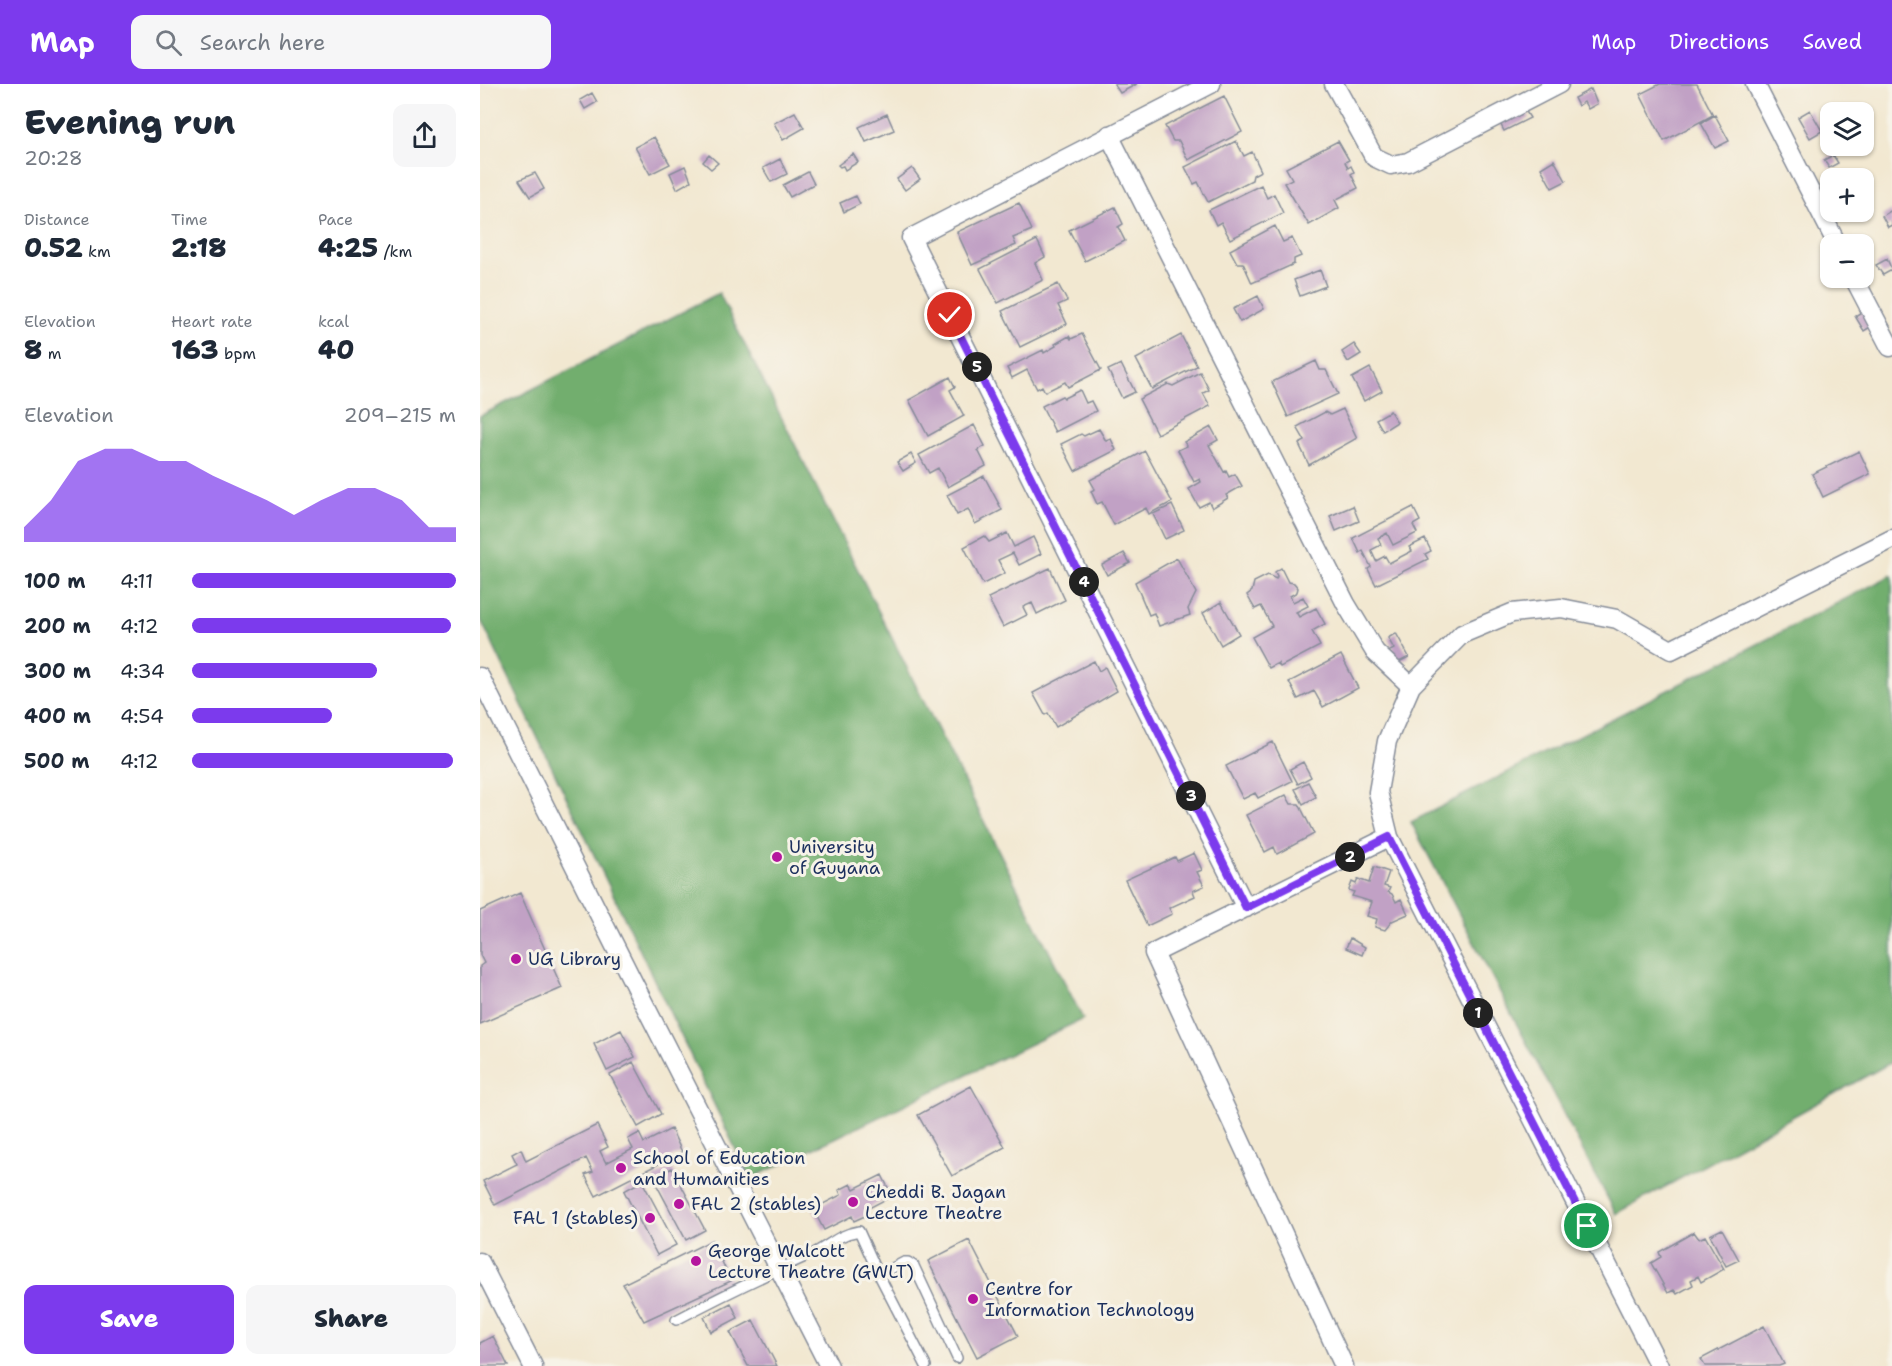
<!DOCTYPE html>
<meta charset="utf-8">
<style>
:root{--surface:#fff;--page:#f6f6f7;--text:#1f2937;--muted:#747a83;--accent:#7c3aed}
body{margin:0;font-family:"Shantell Sans",sans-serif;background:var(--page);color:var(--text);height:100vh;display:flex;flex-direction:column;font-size:22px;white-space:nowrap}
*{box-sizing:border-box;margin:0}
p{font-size:20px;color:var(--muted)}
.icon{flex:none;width:33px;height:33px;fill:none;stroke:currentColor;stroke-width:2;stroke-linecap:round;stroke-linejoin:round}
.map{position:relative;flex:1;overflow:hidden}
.details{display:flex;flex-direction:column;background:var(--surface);width:480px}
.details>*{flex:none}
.tools{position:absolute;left:1340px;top:18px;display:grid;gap:12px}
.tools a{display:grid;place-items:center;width:54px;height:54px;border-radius:12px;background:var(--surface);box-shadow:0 2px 4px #0004;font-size:30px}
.pin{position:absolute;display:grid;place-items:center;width:51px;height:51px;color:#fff;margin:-26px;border:3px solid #fff;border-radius:50%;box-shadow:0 2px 6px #0007}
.km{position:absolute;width:30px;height:30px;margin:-15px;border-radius:50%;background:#222;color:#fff;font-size:16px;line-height:30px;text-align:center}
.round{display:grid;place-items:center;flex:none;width:63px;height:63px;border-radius:12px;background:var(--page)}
.head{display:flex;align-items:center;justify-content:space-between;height:102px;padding:0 24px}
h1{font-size:33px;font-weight:800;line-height:45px}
.metrics{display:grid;grid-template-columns:repeat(3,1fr);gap:9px;height:102px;padding:6px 24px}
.metrics div{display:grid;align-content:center}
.metrics b{font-size:26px;font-weight:800}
.metrics small{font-size:16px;font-weight:400}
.metrics p{font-size:16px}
.chart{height:168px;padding:12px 24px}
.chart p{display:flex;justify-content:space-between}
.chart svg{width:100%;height:108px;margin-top:6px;fill:var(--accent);opacity:.7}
.action{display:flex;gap:12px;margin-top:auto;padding:12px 24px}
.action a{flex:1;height:69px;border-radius:12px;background:var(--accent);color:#fff;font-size:24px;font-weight:800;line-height:69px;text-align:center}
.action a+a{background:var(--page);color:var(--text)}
ul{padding:0 24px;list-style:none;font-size:20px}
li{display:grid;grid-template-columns:96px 72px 1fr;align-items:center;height:45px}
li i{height:15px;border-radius:8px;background:var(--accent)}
header{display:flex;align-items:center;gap:36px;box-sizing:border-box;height:84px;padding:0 30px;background:var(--accent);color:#fff}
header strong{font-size:28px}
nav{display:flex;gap:33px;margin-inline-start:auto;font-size:21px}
.search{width:420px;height:54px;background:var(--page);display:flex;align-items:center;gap:15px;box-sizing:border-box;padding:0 21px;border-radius:12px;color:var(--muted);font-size:22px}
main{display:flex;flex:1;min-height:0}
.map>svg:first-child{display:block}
.forest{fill:#72ae6e;stroke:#466e66;stroke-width:1.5}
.building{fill:#c1a1c5}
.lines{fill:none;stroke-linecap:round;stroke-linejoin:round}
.lane-casing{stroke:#868c98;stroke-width:12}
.street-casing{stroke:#868c98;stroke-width:21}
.lane{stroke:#fff;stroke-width:9}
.street{stroke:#fff;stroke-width:18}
.route-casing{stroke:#fff;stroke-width:12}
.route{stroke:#7c3aed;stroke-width:8}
.poi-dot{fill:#b5179e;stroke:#f7f3e8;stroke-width:2}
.labels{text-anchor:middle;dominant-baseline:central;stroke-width:6;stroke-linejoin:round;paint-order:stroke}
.poi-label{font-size:18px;fill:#1b2f5e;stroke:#f7f3e8;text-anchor:start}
</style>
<header>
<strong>Map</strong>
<div class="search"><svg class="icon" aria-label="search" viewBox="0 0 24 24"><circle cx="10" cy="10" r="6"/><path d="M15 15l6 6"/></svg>Search here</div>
<nav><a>Map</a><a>Directions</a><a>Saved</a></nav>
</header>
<main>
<section class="details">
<div class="head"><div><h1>Evening run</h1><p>20:28</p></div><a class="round"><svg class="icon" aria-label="share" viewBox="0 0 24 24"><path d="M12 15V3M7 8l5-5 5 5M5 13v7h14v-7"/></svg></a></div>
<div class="metrics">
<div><p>Distance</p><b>0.52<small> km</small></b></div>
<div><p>Time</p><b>2:18</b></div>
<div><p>Pace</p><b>4:25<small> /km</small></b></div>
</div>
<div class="metrics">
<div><p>Elevation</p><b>8<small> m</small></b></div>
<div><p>Heart rate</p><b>163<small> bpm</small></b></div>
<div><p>kcal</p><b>40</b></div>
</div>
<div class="chart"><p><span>Elevation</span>209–215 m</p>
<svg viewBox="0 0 160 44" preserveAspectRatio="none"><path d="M0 44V38L10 27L20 11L30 6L40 6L50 11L60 11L70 17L80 22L90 27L100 33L110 27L120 22L130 22L140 27L150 38L160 38V44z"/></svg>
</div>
<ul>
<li><b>100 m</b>4:11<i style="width:100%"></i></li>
<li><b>200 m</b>4:12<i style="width:98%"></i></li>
<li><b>300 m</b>4:34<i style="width:70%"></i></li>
<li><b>400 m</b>4:54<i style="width:53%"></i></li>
<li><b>500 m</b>4:12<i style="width:99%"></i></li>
</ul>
<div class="action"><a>Save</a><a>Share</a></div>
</section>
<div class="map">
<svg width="1412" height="1282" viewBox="0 0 1412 1282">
<rect width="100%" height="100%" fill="#f7f3e8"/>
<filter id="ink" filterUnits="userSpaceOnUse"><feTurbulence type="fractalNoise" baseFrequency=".0167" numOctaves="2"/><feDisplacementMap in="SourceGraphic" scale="12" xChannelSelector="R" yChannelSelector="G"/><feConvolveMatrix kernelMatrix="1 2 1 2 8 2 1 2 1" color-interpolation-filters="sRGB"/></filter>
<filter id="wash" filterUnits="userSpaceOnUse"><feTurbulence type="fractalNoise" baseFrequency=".008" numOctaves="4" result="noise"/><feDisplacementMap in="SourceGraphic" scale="24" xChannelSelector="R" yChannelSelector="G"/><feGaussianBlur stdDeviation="1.35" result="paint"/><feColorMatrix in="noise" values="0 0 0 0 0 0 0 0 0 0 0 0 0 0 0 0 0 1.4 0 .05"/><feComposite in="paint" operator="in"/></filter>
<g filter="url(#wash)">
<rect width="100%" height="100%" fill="#f2e8d1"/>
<path class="forest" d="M239,209L603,935L270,1095L0,534V332Z
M1412,491V978L1136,1130L931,738Z"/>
<g id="blocks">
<path class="building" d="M634,0H657L640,9Z
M1180,0H1217L1233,31L1184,57L1160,10Z
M1111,5L1117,20L1108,25L1104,18L1098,22L1094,14Z
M112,9L117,18L105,25L100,16Z
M744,12L762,48L708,76L699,57H693L685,42Z
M1045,26L1050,34L1024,47L1020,39Z
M1330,26L1342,47L1330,54L1318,33Z
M315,28L324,44L303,56L294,39Z
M407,30L414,46L386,58L379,43Z
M1235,31L1249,57L1235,64L1221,39Z
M174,53L190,80L170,90L155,63Z
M756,57L764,72L772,68L781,87L773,91L772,96L728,118L718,98L714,100L705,83Z
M858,57L869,76L865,78L868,84L871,82L874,88L871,90L878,104L855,116L859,124L829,141L804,99L812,95L806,84Z
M373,70L378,78L365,86L363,82L360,83L358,81Z
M229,71L238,79L231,85L223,78Z
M1353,71L1358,79L1349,84L1344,76Z
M300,75L307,90L291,98L283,84Z
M1074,76L1086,97L1072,104L1061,84Z
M205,82L211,97L197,105L190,89Z
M432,84L440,95L425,106L417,95Z
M328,88L334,100L310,113L303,101Z
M55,89L64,105L50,113L39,96Z
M781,101L787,114L794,110L803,129L750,155L741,138L736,141L729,126Z
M376,112L380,120L364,128L360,119Z
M539,119L552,146L533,154L536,161L492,181L477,148Z
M635,123L643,140L638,143L645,157L605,177L589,146Z
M1412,126V141L1408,143L1402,132Z
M795,142L803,158L812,154L821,172L814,175V180L772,199L763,179H757L750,166Z
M557,156L565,173L555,179L563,196L518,219L500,185Z
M1407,175L1412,186L1403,191L1396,181Z
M840,186L846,202L820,212L814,196Z
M578,200L587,217L578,221L587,240L540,263L522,227Z
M778,212L784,225L760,238L753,225Z
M1386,225L1395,240L1384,247L1375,232Z
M602,250L621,286L588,303L585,298L565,308L562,302L557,305L547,286L532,294L527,284L563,266L564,269L576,262L575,260L589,252L591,255Z
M701,251L717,282L672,305L656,275Z
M874,260L881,270L868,278L862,268Z
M836,277L840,286H846L858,310L808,333L792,298Z
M641,280L655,308L642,314L628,286Z
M890,284L902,307L884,317L872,294Z
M720,288L729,306L723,309L730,322L677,350L659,315L688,300L693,302Z
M470,293L475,303L470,306L484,332L448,352L429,316Z
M600,306L606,319L611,317L616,327L575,348L562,322L582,312L584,314Z
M863,325L877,354L829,381L819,360L825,357L817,343L845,328L850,331Z
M910,327L917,338L903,347L896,335Z
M494,341L505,362L498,366L506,382L468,403L458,384L449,389L439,371Z
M731,343L738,356L729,361L744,388L746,387L749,393L755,390L762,402L746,411L748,414L732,424L729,418L719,423L709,405L721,398L720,395L714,398L698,366L707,362L704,358Z
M619,345L626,357L631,355L636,366L595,387L581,360L601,350L604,352Z
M665,367L692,418L669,430L666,424L634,441L622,418L617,420L611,407L615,405L610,396Z
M1379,367L1390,390L1343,413L1332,390Z
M431,370L436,379L423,387L417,378Z
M504,392L522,426L495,440L488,425L477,431L467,411Z
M692,421L704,446L685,455L673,430Z
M873,422L879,437L856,447L850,432Z
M933,423L940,437L933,441L937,449L913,461L907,449L898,454L901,461L891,466L896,477L905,472L909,479L932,467L929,463L945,455L951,467L945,470L948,475L896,501L888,485L891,483L883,467L880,469L873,454Z
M527,449L534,463L553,453L561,470L539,481L533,469L518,476L525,489L503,500L484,463L504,452L509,458Z
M644,469L650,479L627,491L622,481Z
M697,474L716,509L708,525L710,531L679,542L674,529L669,531L655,498Z
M570,484L585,516L557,530L552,519L543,523L547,531L523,543L508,514Z
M801,484L808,498L814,499L818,504L817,508L810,512L813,518L823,513L828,522L816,528L819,533L836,524L845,540L832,547L840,562L800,583L798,579L789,584L772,553L792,542L781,522L775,525L767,511L772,507L774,498L788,491L796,495L797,492L795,488Z
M741,518L759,550L741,561L723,529Z
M916,549L929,573L915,580L908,568L914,565L908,554Z
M861,571L878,604L843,623L834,607L818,615L809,598Z
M614,577L619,587L625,583L637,607L576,643L568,629L565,631L553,609Z
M793,658L812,697L778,714L775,709L763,715L746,682Z
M823,678L831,693L818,700L810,685Z
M828,698L836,713L823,720L815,705Z
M806,711L811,720H819L834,750L797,770L794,763L785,768L766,731Z
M714,769L722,786L717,788L724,802L713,807L715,812L689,824L692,830L667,842L645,796L695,773L697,777Z
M894,783L909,788L904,802L910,804L908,808L912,810L916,818L921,815L928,830L912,837L905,846L895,843L897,835L887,832L892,818L872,812L874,808L869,806L872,798L876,800L878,795L889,799Z
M40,809L82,904L0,940V882L4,879L0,871V827Z
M870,854L885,863L882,871L866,864Z
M141,946L155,973L127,987L114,960Z
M153,978L181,1030L158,1043L130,991Z
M491,1002L525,1063L472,1092L438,1031Z
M117,1041L128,1063L120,1067L126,1079L153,1065L148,1055L159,1049L164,1059L191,1045L202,1068L116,1112L105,1091L113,1088L106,1074L15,1121L3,1097L37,1080L32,1070L41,1065L46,1077Z
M192,1084L225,1146L206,1156L173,1094Z
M402,1091L412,1112L385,1126L387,1131L374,1137L372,1132L344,1146L333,1125L361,1111L359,1106L371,1100L374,1105Z
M162,1097L196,1161L177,1171L144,1107Z
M1242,1145L1259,1176L1246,1182L1230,1151Z
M1214,1148L1219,1155L1225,1152L1244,1185L1221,1198L1218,1192L1211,1196L1213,1201L1197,1210L1194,1206L1188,1209L1171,1179L1181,1173L1179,1168Z
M232,1156L251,1197L164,1237L143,1200Z
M489,1156L538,1252L497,1273L448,1177Z
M251,1219L258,1234L231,1248L224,1233Z
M273,1236L297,1282H268L250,1248Z
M1284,1242L1304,1280L1299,1282H1225L1221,1275Z
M13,1252L28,1282H0V1259Z"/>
</g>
</g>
<g filter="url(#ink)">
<use href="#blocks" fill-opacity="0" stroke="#868c98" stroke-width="1.5"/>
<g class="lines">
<g class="lane-casing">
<path id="lane" d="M399,1191L424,1178H428L434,1182L477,1274
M196,1236C241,1212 287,1190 334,1169C352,1160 357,1151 379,1147L399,1191L446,1282"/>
</g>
<g class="street-casing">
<path id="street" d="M731,0L431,154L766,824
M854,0L894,73L911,81L928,78L1079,0
M1275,0L1357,160
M629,51L866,520L895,568L931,602
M1374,194L1410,263
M0,593L155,902L349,1282
M0,1178L53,1282
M864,1282L674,869L909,753
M1179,1282L909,753L898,708L907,657L931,602L982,550L1032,529L1081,524L1137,535L1191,566L1412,455"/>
</g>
<use href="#lane" class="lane"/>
<use href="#street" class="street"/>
</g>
</g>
<g class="lines" filter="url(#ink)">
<g class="route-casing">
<path id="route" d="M470,231L766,824L909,753L1107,1142"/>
</g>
<use href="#route" class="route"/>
</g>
<g class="poi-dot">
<circle cx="297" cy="773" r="6"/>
<circle cx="36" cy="875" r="6"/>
<circle cx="141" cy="1084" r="6"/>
<circle cx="373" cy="1118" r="6"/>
<circle cx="199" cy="1120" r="6"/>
<circle cx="170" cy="1134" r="6"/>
<circle cx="216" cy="1177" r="6"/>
<circle cx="493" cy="1215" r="6"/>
</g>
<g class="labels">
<g class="poi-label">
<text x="309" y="763">University<tspan x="309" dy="21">of Guyana</tspan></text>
<text x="48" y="875">UG Library</text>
<text x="153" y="1074">School of Education<tspan x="153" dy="21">and Humanities</tspan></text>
<text x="385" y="1108">Cheddi B. Jagan<tspan x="385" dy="21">Lecture Theatre</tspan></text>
<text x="211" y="1120">FAL 2 (stables)</text>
<text x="158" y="1134" text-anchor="end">FAL 1 (stables)</text>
<text x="228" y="1167">George Walcott<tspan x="228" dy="21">Lecture Theatre (GWLT)</tspan></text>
<text x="505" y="1205">Centre for<tspan x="505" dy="21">Information Technology</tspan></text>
</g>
</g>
</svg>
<div class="tools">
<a><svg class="icon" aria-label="layers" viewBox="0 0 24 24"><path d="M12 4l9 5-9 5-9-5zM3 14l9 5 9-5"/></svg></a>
<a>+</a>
<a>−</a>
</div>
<div class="pin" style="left:1107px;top:1142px;background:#1e9e55"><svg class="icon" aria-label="arrive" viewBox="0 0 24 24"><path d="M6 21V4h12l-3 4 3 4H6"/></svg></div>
<div class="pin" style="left:470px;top:231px;background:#d93025"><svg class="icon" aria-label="check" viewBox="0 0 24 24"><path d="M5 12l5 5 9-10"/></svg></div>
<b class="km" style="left:998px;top:929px">1</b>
<b class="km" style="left:870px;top:773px">2</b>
<b class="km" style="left:711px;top:712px">3</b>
<b class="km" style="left:604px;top:498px">4</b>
<b class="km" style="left:497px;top:283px">5</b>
</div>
</main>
